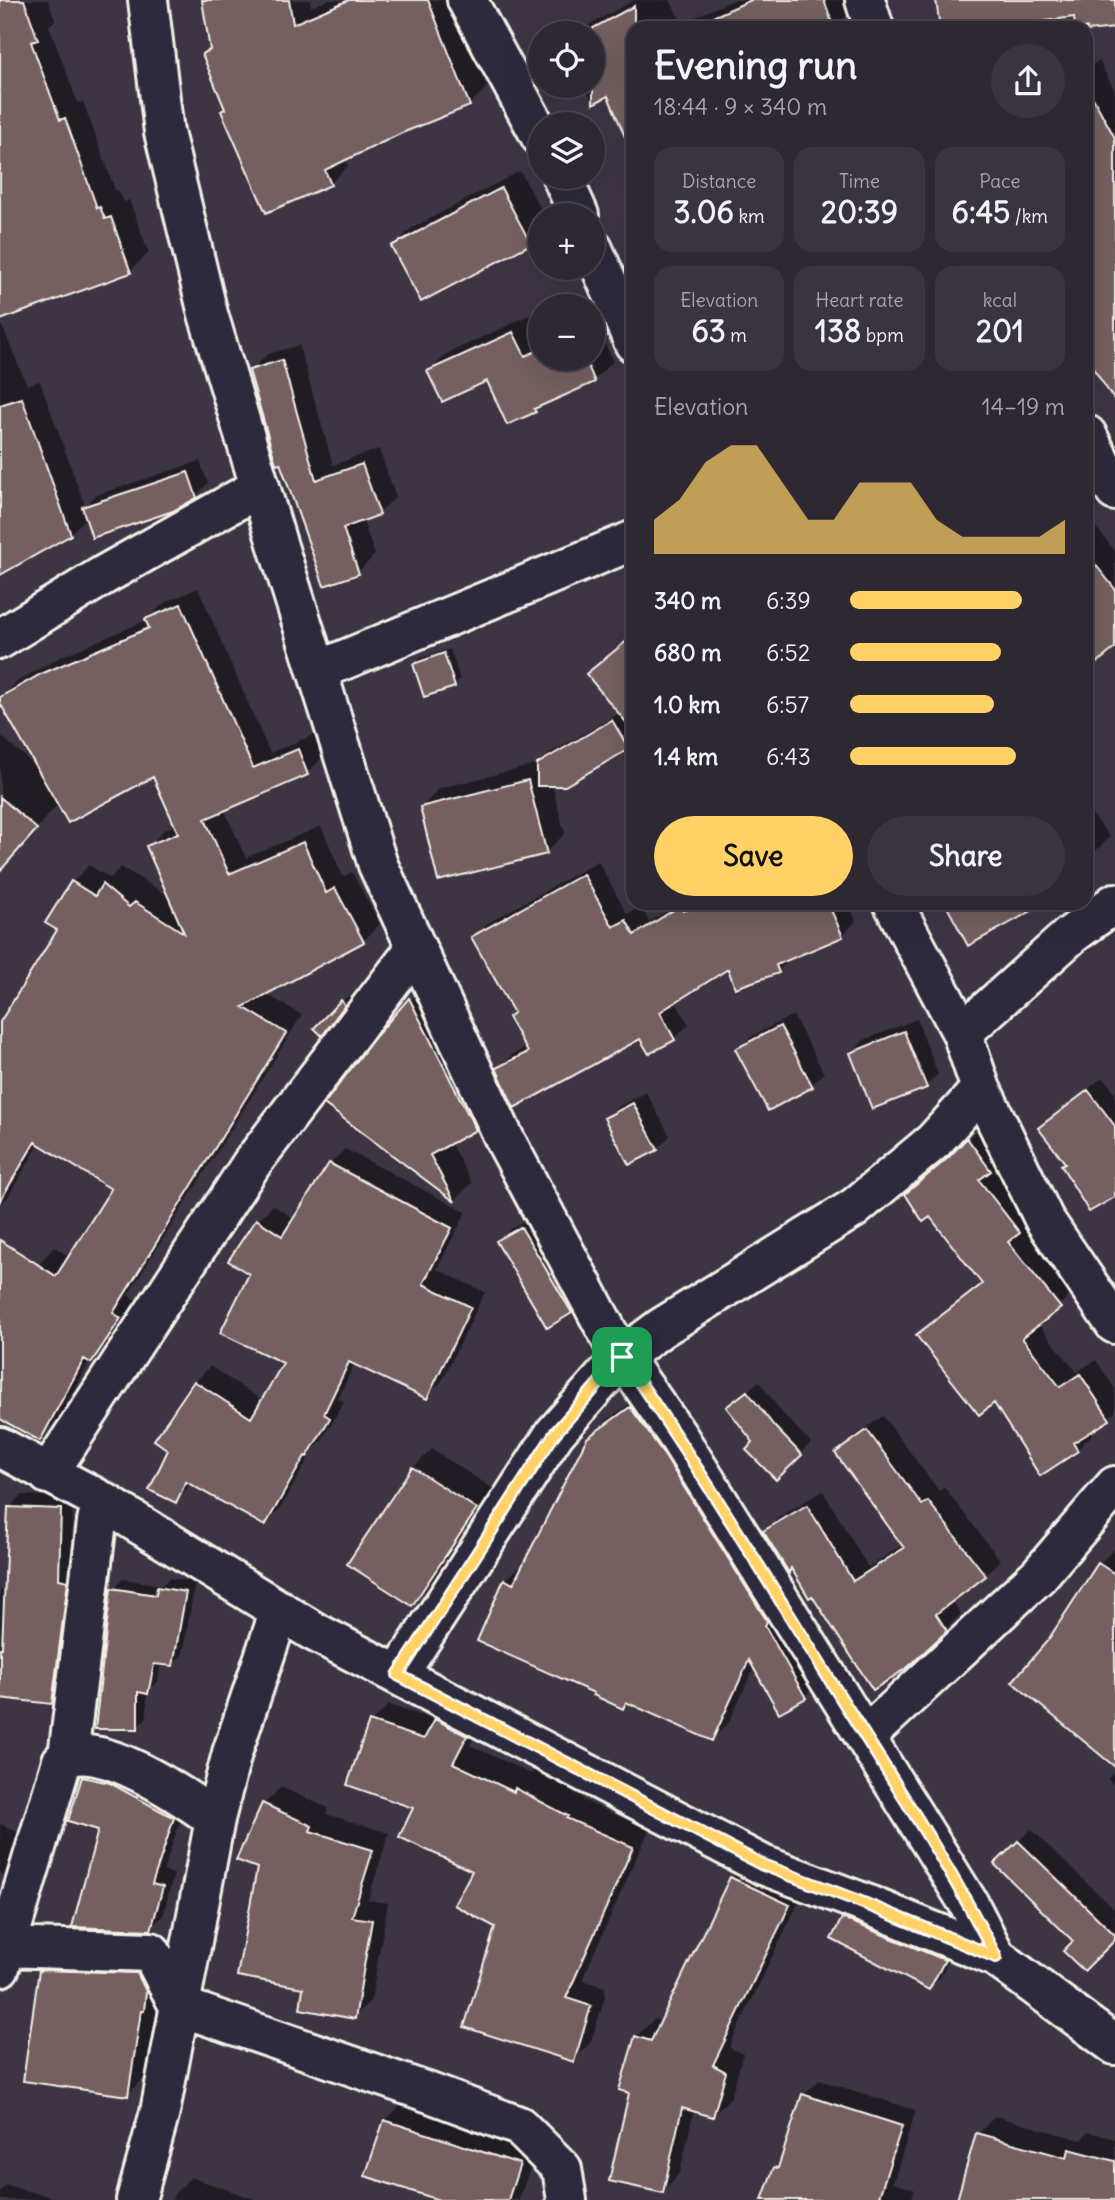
<!DOCTYPE html>
<meta charset="utf-8">
<style>
:root{--surface:#2e2833;--page:#3a343f;--text:#f1f3f6;--muted:#a7a6ac;--line:#49444e;--accent:#ffd166}
body{margin:0;font-family:Delius,sans-serif;background:var(--page);color:var(--text);height:100vh;display:flex;flex-direction:column;font-size:26px;white-space:nowrap}
*{box-sizing:border-box;margin:0}
p{font-size:23px;color:var(--muted)}
.icon{flex:none;width:38px;height:38px;fill:none;stroke:currentColor;stroke-width:2;stroke-linecap:round;stroke-linejoin:round}
.map{position:relative;flex:1;overflow:hidden}
.panel{position:absolute;left:626px;top:21px;width:467px;height:889px;display:flex;flex-direction:column;background:var(--surface);border-radius:21px;box-shadow:0 7px 28px #0002,0 0 0 2px var(--line)}
.panel>*{flex:none}
.fabs{position:absolute;left:528px;top:21px;display:grid;gap:14px}
.fabs a{display:grid;place-items:center;width:77px;height:77px;border-radius:50%;background:var(--surface);box-shadow:0 7px 28px #0002,0 0 0 2px var(--line);font-size:35px}
.pin{position:absolute;display:grid;place-items:center;width:60px;height:60px;color:#fff;margin:-30px;border-radius:14px;box-shadow:0 4px 10px #0006}
.round{display:grid;place-items:center;flex:none;width:74px;height:74px;border-radius:37px;background:var(--page)}
.headline{display:flex;align-items:center;justify-content:space-between;height:119px;padding:0 28px}
h1{font-size:38px;font-weight:800;line-height:52px}
.metrics{display:grid;grid-template-columns:repeat(3,1fr);gap:10px;height:119px;padding:7px 28px}
.metrics div{display:grid;align-content:center;border-radius:18px;background:var(--page);text-align:center}
.metrics b{font-size:30px;font-weight:800}
.metrics small{font-size:19px;font-weight:400}
.metrics p{font-size:19px}
.chart{height:196px;padding:14px 28px}
.chart p{display:flex;justify-content:space-between}
.chart svg{width:100%;height:126px;margin-top:7px;fill:var(--accent);opacity:.7}
.primary-button{display:flex;gap:14px;margin-top:auto;padding:14px 28px}
.primary-button a{flex:1;height:80px;border-radius:42px;background:var(--accent);color:#111;font-size:28px;font-weight:800;line-height:80px;text-align:center}
.primary-button a+a{background:var(--page);color:var(--text)}
ul{padding:0 28px;list-style:none;font-size:23px}
li{display:grid;grid-template-columns:112px 84px 1fr;align-items:center;height:52px}
li i{height:18px;border-radius:9px;background:var(--accent)}
.map>svg:first-child{display:block}
.shadow{fill:#0007}
.building{fill:#745f61;stroke:#f4f1e8;stroke-width:2}
.lines{fill:none;stroke-linecap:round;stroke-linejoin:round}
.minor-casing{stroke:#f4f1e8;stroke-width:44}
.minor{stroke:#2f2a3d;stroke-width:38}
.route-casing{stroke:#fff;stroke-width:14}
.route{stroke:#ffd166;stroke-width:9}
</style>
<div class="map">
<svg width="1115" height="2200" viewBox="0 0 1115 2200">
<rect width="100%" height="100%" fill="#3d3544"/>
<filter id="ink" filterUnits="userSpaceOnUse"><feTurbulence type="fractalNoise" baseFrequency=".0143" numOctaves="2"/><feDisplacementMap in="SourceGraphic" scale="14" xChannelSelector="R" yChannelSelector="G"/><feConvolveMatrix kernelMatrix="1 2 1 2 8 2 1 2 1" color-interpolation-filters="sRGB"/></filter>
<g filter="url(#ink)">
<path class="shadow" d="M0,0H48L55,20L49,26L78,103L83,101L115,190H118L124,202L129,200L149,253L130,271L0,318Z
M204,0H310L311,7L328,0H453L487,87L469,105L401,131L345,158L348,166L330,184L226,108L204,55L212,47Z
M634,0H670L682,23L733,0H847L851,11L834,28H634L609,93L593,102L584,86H593V33H575Z
M1099,61L1115,91V384L1109,388L1087,355V68Z
M520,171L544,215H541V231L530,242L393,246L412,228Z
M634,257V283L626,265Z
M532,314L541,332V359H593V318L613,361L594,380L541,404L535,411L488,379L429,371L448,353Z
M0,321L27,385L40,381L85,506L96,495L200,461L208,483L196,496L87,517L70,534L0,573Z
M299,345L333,465L379,449L396,497L379,513L362,519L375,555L358,572L325,584L251,370L268,354Z
M1087,466L1111,493L1087,516L1115,551V646L1087,669Z
M198,588L270,753L315,734L324,756L307,773L224,809L246,858L321,826L343,877L352,872L380,924L363,941L265,993L302,1015L128,1295L136,1300L107,1344L89,1362L59,1418L42,1435L0,1393V1250L35,1269L54,1247L70,1257L113,1188L40,1143L8,1197L0,1204V1026L60,930L73,882L89,865L110,878L121,867L171,897L149,846L165,829L176,825L154,775L59,803L0,870V735L38,768L0,699L16,682L60,657L147,620L164,603Z
M634,605V629L624,614Z
M634,635V742L628,747L552,785L565,834L546,852L422,807L440,788L539,764L550,753L620,713L588,674Z
M450,649L460,679L454,685L415,664L420,658Z
M1087,808L1110,837L1087,859Z
M598,861L627,914L641,907L649,922L679,903H848L856,921L842,936L792,957L778,971L729,966L675,1001L689,1024L674,1039L641,1037L498,1069L513,1054L527,1047L510,1017L516,1011L474,938L488,923Z
M427,982L492,1111L475,1128L450,1142L472,1183L455,1200L327,1104L378,1037Z
M348,996L350,998L327,1028H316Z
M793,1015L824,1073L811,1086L737,1050L750,1037Z
M917,1019L938,1074L926,1086L852,1053L864,1040Z
M1103,1077L1115,1093V1195L1067,1162L1041,1128L1055,1114Z
M646,1092L670,1136L657,1149L606,1118L619,1106Z
M984,1124L1006,1154L994,1165L1034,1216L1024,1226L1075,1291L1038,1324L1077,1372L1096,1360L1115,1389V1412L1090,1430L1093,1434L1077,1450L994,1401L919,1335L934,1320L982,1282L930,1215L907,1194Z
M345,1149L466,1212L437,1269L485,1292L442,1381L426,1397L355,1363L338,1398L344,1402L322,1440L314,1449L280,1509L264,1524L192,1483L175,1501L171,1449L195,1382L210,1366L263,1401L285,1362L251,1273L258,1220L273,1205L295,1219L330,1164Z
M534,1215L583,1299L571,1312L498,1241L511,1229Z
M759,1381L784,1415L811,1443L776,1478L756,1442L728,1407Z
M648,1391L822,1679L805,1696L755,1666L729,1722L712,1739L628,1701L623,1707L506,1580L523,1563L525,1564L590,1437L608,1419Z
M883,1416L939,1491L944,1487L1000,1560L985,1575L952,1600L961,1614L907,1666L793,1567L789,1570L765,1532L780,1516L823,1491L868,1567L904,1544L838,1453L853,1437Z
M432,1449L495,1490L430,1585L412,1604L349,1563L413,1468Z
M22,1495L73,1497L71,1567L79,1569L64,1689L52,1702L0,1653V1590H6L9,1508Z
M1115,1548V1765L1049,1641L1099,1564Z
M169,1578L195,1582L183,1654L173,1664L161,1663L158,1682L147,1692V1717L137,1727L113,1589L123,1579L162,1585Z
M454,1702L483,1718L470,1745L531,1774L535,1771L584,1798L583,1800L649,1830L582,1980L605,1987V1997L591,2042L573,2060L497,1926L474,1870L415,1806L371,1722L389,1705L436,1720Z
M97,1765L186,1805L163,1871L174,1874L163,1916L150,1928L100,1829L84,1778Z
M1115,1771V1786L1108,1779Z
M281,1787L328,1808L326,1814L389,1833L368,1900L388,1903L371,2000L354,2017L305,1987L259,1867L264,1804Z
M0,1824L20,1833L9,1870L4,1876L0,1874Z
M1031,1829L1115,1910V1938L1076,1941L996,1864Z
M749,1860L806,1887L729,2047L743,2054L731,2097L713,2115L694,2110L680,2173L663,2191L631,2092L636,2037L654,2019L662,2022L731,1878Z
M856,1906L955,1947L941,1976L929,1988L843,1919Z
M60,1952L156,1955L159,1993L147,2075L128,2094L41,1971Z
M819,2080L916,2110L893,2183L915,2190L911,2200H764L775,2168L782,2160L804,2095Z
M404,2102L538,2145L519,2200H444L385,2121Z
M995,2116L1081,2140L1088,2132L1115,2139V2200H959L978,2134Z
M191,2177L257,2200H172L174,2194Z
M6,2185L63,2200H0V2191Z"/>
<path class="building" d="M0,0H24L38,40L31,42L60,120L65,118L97,208L100,207L105,219L111,217L131,273L0,320Z
M202,0H289L293,24L349,0H428L470,106L402,133L325,170L331,185L266,213L221,111L225,109L202,54L210,50Z
M751,0H824L834,28H688Z
M936,0H1115V28L1087,31V28H1075L1074,17L996,28H940Z
M634,6V156H633L608,96L593,104V28Z
M1087,87L1115,138V401L1087,359Z
M501,188L531,244L421,302L391,246Z
M513,332L525,356L541,349V359H585L595,382L534,409L536,412L507,425L487,381L442,402L427,371Z
M282,360L316,480L362,464L380,515L343,528L359,574L324,586L280,463L276,464L249,370Z
M22,398L71,535L0,575V405Z
M188,472L197,498L173,511L92,538L82,507Z
M1087,554L1115,589V648L1087,671Z
M181,604L253,768L298,749L308,775L205,819L229,874L303,842L326,893L335,888L364,942L243,1007L286,1033L113,1313L121,1318L91,1363L84,1359L40,1441L0,1419V1240L56,1276L111,1189L35,1142L0,1201V1022L57,930L45,923L71,881L95,896L102,884L129,907L135,902L184,933L146,846L178,833L153,777L68,823L0,703V697L41,674L149,628L145,619Z
M634,635V732L586,674Z
M444,653L455,687L424,697L413,664Z
M612,720L629,749L565,786H537V764Z
M528,780L547,854L438,881L420,807Z
M0,797L37,829L0,871Z
M583,874L613,927L626,920L634,935L680,906L683,911L709,903H828L843,937L776,965L779,973L735,988L728,969L660,1012L675,1040L649,1054L640,1039L514,1108L496,1068L528,1052L508,1017L514,1013L471,937Z
M945,903H1046L968,946Z
M409,998L476,1130L430,1155L455,1202L324,1104L376,1036Z
M341,1000L345,1005L322,1036L314,1028Z
M780,1026L813,1087L768,1111L735,1049Z
M904,1031L927,1088L872,1109L850,1053Z
M1088,1090L1115,1126V1197L1089,1212L1061,1165L1065,1163L1038,1128Z
M633,1103L658,1150L629,1165L604,1118Z
M967,1138L991,1171L979,1180L1020,1233L1008,1242L1061,1308L1022,1338L1060,1387L1080,1374L1110,1420L1073,1443L1078,1451L1040,1476L994,1403L979,1415L916,1335L982,1284L930,1217L923,1222L905,1194L948,1158Z
M329,1163L452,1228L423,1284L471,1307L427,1399L349,1362L324,1414L330,1418L307,1457L305,1456L265,1526L186,1482L176,1503L149,1490L168,1450L154,1440L194,1381L251,1418L283,1363L220,1333L249,1274L228,1261L256,1219L282,1236Z
M521,1227L572,1313L547,1328L496,1241Z
M747,1391L774,1426L802,1455L776,1480L746,1450L753,1442L726,1407Z
M630,1407L661,1450L767,1621L765,1626L806,1698L779,1713L749,1660L712,1741L626,1702L623,1709L593,1695L594,1693L477,1641L504,1579L513,1584L587,1438Z
M867,1430L922,1505L928,1501L986,1576L936,1614L947,1631L908,1667L873,1690L812,1596L809,1598L791,1568L789,1573L763,1531L807,1505L853,1581L904,1548L835,1453Z
M412,1467L477,1509L412,1606L347,1564Z
M8,1507L61,1509L59,1579L68,1581L52,1704L0,1698V1648H2Z
M1098,1563L1115,1574V1767L1012,1682L1048,1640Z
M157,1587L186,1592L173,1666L154,1664L148,1694L138,1692V1729H95L111,1588L156,1595Z
M435,1719L467,1736L453,1763L514,1792L515,1788L568,1816L566,1818L633,1847L566,1998L591,2006L574,2062L464,2027L495,1927L454,1905L472,1871L399,1837L413,1808L347,1785L369,1721L424,1739Z
M82,1777L110,1783L174,1818L152,1884L163,1887L151,1930L72,1927L98,1830L68,1821Z
M262,1803L312,1826L310,1831L373,1850L352,1917L372,1920L355,2019L300,2009L303,1988L237,1976L257,1868L236,1860Z
M1018,1841L1115,1935V1940L1084,1971L1063,1951L1073,1941L994,1864Z
M730,1877L790,1905L713,2065L726,2072L713,2117L682,2108L663,2193L609,2181L629,2093L619,2090L635,2036L651,2041Z
M842,1918L945,1960L929,1990L831,1939Z
M39,1970L137,1973L146,1991L144,2011H141L128,2096L23,2081Z
M802,2094L902,2126L878,2200H762L774,2167L778,2168Z
M384,2120L520,2164L508,2200H439L365,2176Z
M976,2133L1067,2158L1069,2149L1115,2161V2200H957Z"/>
<g class="lines">
<g class="minor-casing">
<path id="minor" d="M148,0L164,132L208,314L276,540L378,865L504,1138L615,1346L679,1438L969,1904L996,1957
M467,0L541,137
M865,0L874,28
M562,177L579,215
M593,249L634,343
M1087,435L1115,491
M0,639L104,575L260,487
M317,671L634,540
M893,903L962,1033L981,1089L1044,1219L1115,1324
M962,1033L1071,935L1115,903
M0,1447L102,1501L313,1631L763,1865L856,1900L996,1957L1115,2045
M48,1474L252,1163L416,948
M398,1675L555,1433L622,1357L661,1328L854,1208L934,1141L981,1089
M865,1737L1039,1575L1115,1486
M68,1756L97,1522L102,1501
M5,1947L151,1952L179,2006L430,2093L519,2126L562,2169L567,2200
M0,1967L62,1761C94,1734 187,1799 215,1819L232,1753L280,1610
M136,2200L160,2112L215,1819"/>
</g>
<use href="#minor" class="minor"/>
</g>
</g>
<g class="lines" filter="url(#ink)">
<g class="route-casing">
<path id="route" d="M622,1357C699,1466 767,1580 838,1693C892,1780 950,1865 996,1957L856,1900L763,1865L398,1675L555,1433Z"/>
</g>
<use href="#route" class="route"/>
</g>
</svg>
<div class="fabs">
<a><svg class="icon" aria-label="locate" viewBox="0 0 24 24"><circle cx="12" cy="12" r="6"/><path d="M12 2v4M12 18v4M2 12h4M18 12h4"/></svg></a>
<a><svg class="icon" aria-label="layers" viewBox="0 0 24 24"><path d="M12 4l9 5-9 5-9-5zM3 14l9 5 9-5"/></svg></a>
<a>+</a>
<a>−</a>
</div>
<div class="pin" style="left:622px;top:1357px;background:#1e9e55"><svg class="icon" aria-label="arrive" viewBox="0 0 24 24"><path d="M6 21V4h12l-3 4 3 4H6"/></svg></div>
<section class="panel">
<div class="headline"><div><h1>Evening run</h1><p>18:44 · 9 × 340 m</p></div><a class="round"><svg class="icon" aria-label="share" viewBox="0 0 24 24"><path d="M12 15V3M7 8l5-5 5 5M5 13v7h14v-7"/></svg></a></div>
<div class="metrics">
<div><p>Distance</p><b>3.06<small> km</small></b></div>
<div><p>Time</p><b>20:39</b></div>
<div><p>Pace</p><b>6:45<small> /km</small></b></div>
</div>
<div class="metrics">
<div><p>Elevation</p><b>63<small> m</small></b></div>
<div><p>Heart rate</p><b>138<small> bpm</small></b></div>
<div><p>kcal</p><b>201</b></div>
</div>
<div class="chart"><p><span>Elevation</span>14–19 m</p>
<svg viewBox="0 0 160 44" preserveAspectRatio="none"><path d="M0 44V32L10 25L20 12L30 6L40 6L50 19L60 32L70 32L80 19L90 19L100 19L110 32L120 38L130 38L140 38L150 38L160 32V44z"/></svg>
</div>
<ul>
<li><b>340 m</b>6:39<i style="width:80%"></i></li>
<li><b>680 m</b>6:52<i style="width:70%"></i></li>
<li><b>1.0 km</b>6:57<i style="width:67%"></i></li>
<li><b>1.4 km</b>6:43<i style="width:77%"></i></li>
</ul>
<div class="primary-button"><a>Save</a><a>Share</a></div>
</section>
</div>
